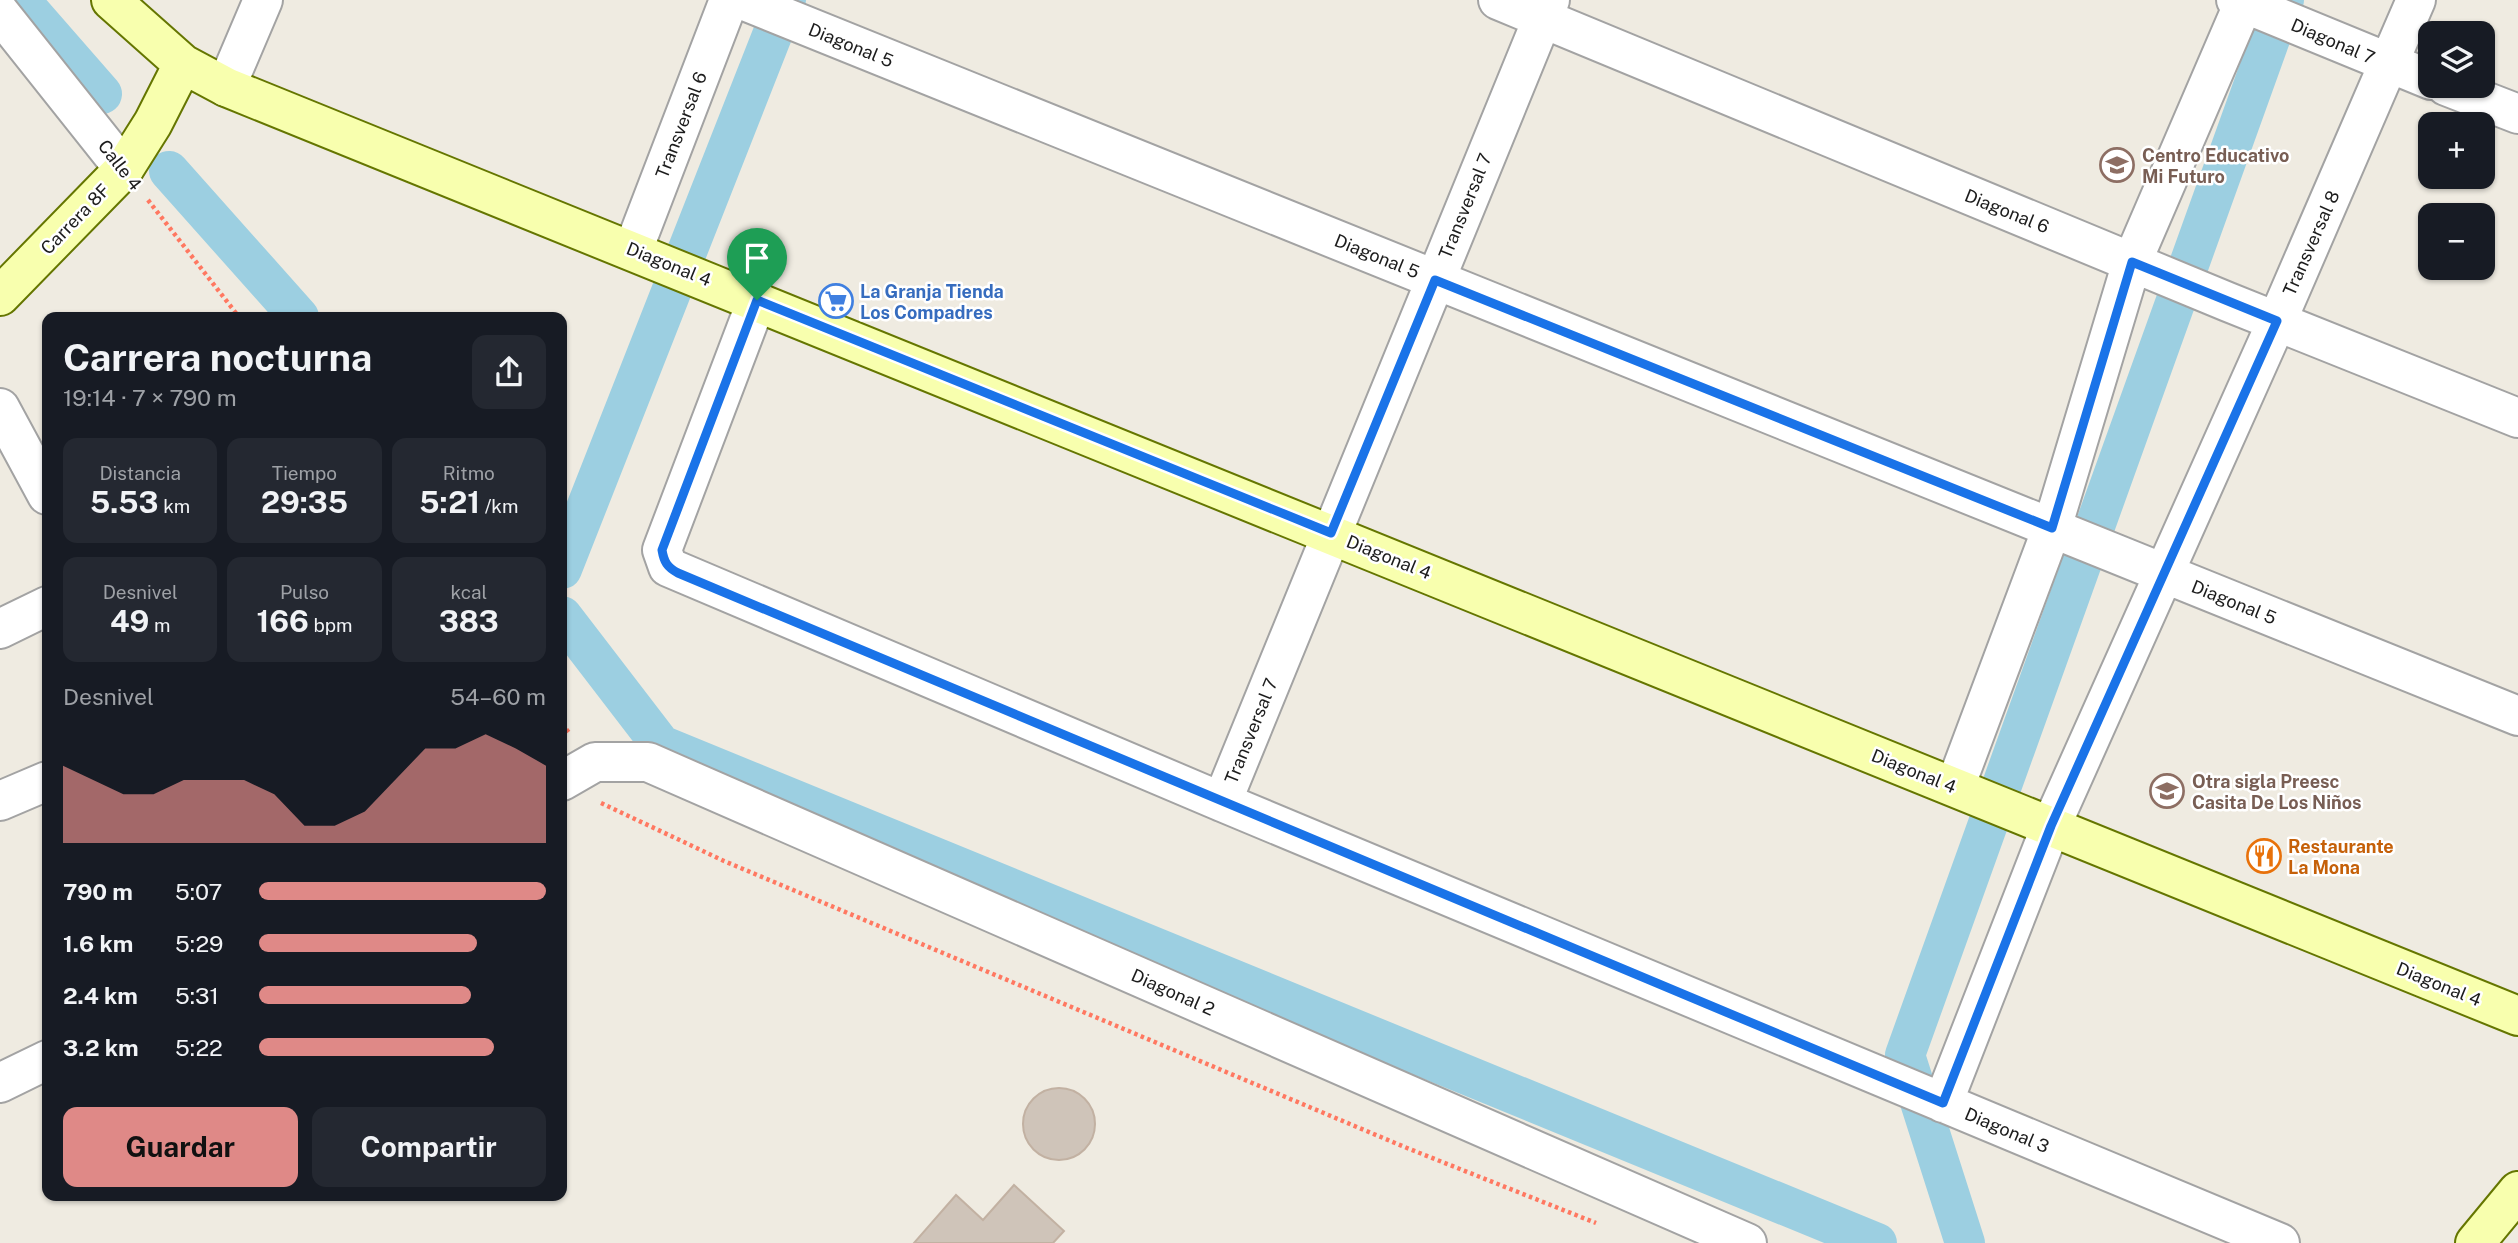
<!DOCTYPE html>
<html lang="es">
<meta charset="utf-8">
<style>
:root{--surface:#171b24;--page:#242831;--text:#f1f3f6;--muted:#9ea1a6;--accent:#df8987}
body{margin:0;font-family:"Public Sans",sans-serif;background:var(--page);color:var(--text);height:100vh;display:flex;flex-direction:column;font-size:26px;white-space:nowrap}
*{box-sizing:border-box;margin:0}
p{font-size:23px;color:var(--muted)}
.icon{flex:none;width:38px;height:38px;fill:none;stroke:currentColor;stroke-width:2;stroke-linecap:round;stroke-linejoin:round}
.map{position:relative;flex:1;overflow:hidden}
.drawer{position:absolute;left:42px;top:312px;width:525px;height:889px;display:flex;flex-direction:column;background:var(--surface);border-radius:14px;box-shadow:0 2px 5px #0004}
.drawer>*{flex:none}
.tools{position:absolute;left:2418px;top:21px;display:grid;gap:14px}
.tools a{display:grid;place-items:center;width:77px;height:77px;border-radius:14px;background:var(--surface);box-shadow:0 2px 5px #0004;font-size:35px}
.pin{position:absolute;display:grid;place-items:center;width:60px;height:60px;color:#fff;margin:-72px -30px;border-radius:50% 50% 50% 0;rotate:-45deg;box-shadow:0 0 7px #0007}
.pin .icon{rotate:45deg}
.round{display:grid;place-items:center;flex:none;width:74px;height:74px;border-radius:14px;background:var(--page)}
.summary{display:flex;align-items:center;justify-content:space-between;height:119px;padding:0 21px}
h1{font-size:38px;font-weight:700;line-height:52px}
.stats{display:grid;grid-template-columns:repeat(3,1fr);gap:10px;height:119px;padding:7px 21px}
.stats div{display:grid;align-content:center;border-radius:14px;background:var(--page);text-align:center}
.stats b{font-size:30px;font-weight:700}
.stats small{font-size:19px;font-weight:400}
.stats p{font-size:19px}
.chart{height:196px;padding:14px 21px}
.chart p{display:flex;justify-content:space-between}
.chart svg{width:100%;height:126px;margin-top:7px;fill:var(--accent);opacity:.7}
.button{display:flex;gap:14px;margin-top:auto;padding:14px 21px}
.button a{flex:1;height:80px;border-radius:14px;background:var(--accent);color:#111;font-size:28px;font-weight:700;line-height:80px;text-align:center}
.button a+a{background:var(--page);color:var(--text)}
ul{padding:0 21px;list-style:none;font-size:23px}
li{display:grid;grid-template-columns:112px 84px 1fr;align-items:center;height:52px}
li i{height:18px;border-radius:9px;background:var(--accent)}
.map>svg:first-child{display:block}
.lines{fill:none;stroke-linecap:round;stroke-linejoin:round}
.canal{stroke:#9ccfe1;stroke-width:40}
.building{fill:#cfc4b9;stroke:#c2b1a2;stroke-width:2}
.street-casing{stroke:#a3a3a3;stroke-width:42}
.secondary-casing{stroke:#657600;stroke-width:42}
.path{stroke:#ff7861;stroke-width:4.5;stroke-dasharray:3.5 3.5;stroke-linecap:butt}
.street{stroke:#fff;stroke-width:38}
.secondary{stroke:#f8ffae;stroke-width:38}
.route-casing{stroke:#fff;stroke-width:14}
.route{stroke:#1a73e8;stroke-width:9}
.labels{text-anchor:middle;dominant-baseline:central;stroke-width:5;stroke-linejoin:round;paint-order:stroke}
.street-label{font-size:18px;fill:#1c1c1c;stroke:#fff}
.education-label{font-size:18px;font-weight:bold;fill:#785e54;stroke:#fff;text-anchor:start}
.shop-label{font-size:18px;font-weight:bold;fill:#366cbe;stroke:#fff;text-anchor:start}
.food-label{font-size:18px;font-weight:bold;fill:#c56008;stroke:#fff;text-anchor:start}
</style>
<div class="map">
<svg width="2518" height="1243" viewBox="0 0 2518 1243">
<rect width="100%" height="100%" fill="#efebe1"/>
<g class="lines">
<path class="canal" d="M20,0L102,94
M169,171L299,317
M562,569L786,0
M562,616L661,745L1877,1243
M1965,1243L1905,1055L2284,0"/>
</g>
<path class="building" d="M1023 1124a36 36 0 1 1 72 0a36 36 0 1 1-72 0Z
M1014,1185L1064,1231L1053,1243H914L956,1195L983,1220Z"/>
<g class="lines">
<g class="street-casing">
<path id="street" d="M742,0L2518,716
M1498,0L2228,302L2518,418
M2236,0L2431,80
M0,13L124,169
M2446,86L2518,114
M226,87L263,0
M633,250L729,0
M757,300L662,550L668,567L1222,802L2280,1243
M0,408L47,495
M0,629L47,606
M562,781L595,762H648L1747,1243
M1955,787L2052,528L2132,262L2245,0
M0,801L47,781
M1222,802L1550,0
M0,1083L47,1060
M1943,1103L2051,826L2277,321L2416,0"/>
</g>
<g class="secondary-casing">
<path id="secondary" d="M111,0L183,64L226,87L2518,1016
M0,296L124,169L153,123L183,64
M2475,1243L2518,1191"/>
</g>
<path class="path" d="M148,200L239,317
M562,724L570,734
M601,803L724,861L1407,1148L1596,1223"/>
<use href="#street" class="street"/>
<use href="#secondary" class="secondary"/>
</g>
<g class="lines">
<g class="route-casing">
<path id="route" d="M2132,262L2277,321L2051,826L1943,1103L678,573C667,567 664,562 662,550L757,300L1331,533L1435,280L2052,528Z"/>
</g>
<use href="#route" class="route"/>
</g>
<defs>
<g id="school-ring" transform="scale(1.75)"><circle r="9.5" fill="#fff" stroke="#8d6e63" stroke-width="1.5"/><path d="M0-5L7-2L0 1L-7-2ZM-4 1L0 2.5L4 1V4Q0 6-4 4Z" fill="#8d6e63"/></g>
<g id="supermarket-ring" transform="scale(1.75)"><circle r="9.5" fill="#fff" stroke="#3f7fe0" stroke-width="1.5"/><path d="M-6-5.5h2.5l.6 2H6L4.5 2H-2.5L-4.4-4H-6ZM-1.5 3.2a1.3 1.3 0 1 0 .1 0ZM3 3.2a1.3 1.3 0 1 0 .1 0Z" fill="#3f7fe0"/></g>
<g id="restaurant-ring" transform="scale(1.75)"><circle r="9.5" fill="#fff" stroke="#e8710a" stroke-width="1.5"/><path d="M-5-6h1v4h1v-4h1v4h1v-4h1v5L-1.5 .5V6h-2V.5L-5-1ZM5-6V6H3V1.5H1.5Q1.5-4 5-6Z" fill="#e8710a"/></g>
</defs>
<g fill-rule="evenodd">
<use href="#school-ring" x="2117" y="165"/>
<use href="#supermarket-ring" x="836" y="301"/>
<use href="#school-ring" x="2167" y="791"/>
<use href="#restaurant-ring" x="2264" y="856"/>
</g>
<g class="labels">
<g class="street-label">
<text transform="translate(2333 41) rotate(23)">Diagonal 7</text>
<text transform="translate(851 45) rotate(22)">Diagonal 5</text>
<text transform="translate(681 125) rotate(-69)">Transversal 6</text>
<text transform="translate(120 165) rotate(52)">Calle 4</text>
<text transform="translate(1465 206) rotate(-68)">Transversal 7</text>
<text transform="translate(2007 211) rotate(22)">Diagonal 6</text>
<text transform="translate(75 219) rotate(-46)">Carrera 8F</text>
<text transform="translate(2311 243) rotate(-66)">Transversal 8</text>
<text transform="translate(1377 256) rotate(22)">Diagonal 5</text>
<text transform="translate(669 264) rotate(22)">Diagonal 4</text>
<text transform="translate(1389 557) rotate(22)">Diagonal 4</text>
<text transform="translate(2234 602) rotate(22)">Diagonal 5</text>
<text transform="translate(1251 731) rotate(-68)">Transversal 7</text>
<text transform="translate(1914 771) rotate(22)">Diagonal 4</text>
<text transform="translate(2439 984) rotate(22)">Diagonal 4</text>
<text transform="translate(1173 992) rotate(24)">Diagonal 2</text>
<text transform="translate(2007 1130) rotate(23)">Diagonal 3</text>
</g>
<g class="education-label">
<text x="2142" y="155">Centro Educativo<tspan x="2142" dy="21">Mi Futuro</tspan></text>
<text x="2192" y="781">Otra sigla Preesc<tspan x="2192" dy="21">Casita De Los Niños</tspan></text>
</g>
<g class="shop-label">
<text x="860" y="291">La Granja Tienda<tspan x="860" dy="21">Los Compadres</tspan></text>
</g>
<g class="food-label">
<text x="2288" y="846">Restaurante<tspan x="2288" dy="21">La Mona</tspan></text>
</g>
</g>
</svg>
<div class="tools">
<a><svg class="icon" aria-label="layers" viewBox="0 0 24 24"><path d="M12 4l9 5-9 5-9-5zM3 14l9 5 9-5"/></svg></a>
<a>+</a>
<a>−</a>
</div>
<div class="pin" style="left:757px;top:300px;background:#1e9e55"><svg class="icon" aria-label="arrive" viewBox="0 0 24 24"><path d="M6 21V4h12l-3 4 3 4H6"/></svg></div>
<section class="drawer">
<div class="summary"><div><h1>Carrera nocturna</h1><p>19:14 · 7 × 790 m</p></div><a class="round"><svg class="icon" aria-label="share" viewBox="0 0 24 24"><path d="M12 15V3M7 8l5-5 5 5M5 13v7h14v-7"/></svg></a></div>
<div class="stats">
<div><p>Distancia</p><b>5.53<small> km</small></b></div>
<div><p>Tiempo</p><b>29:35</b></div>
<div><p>Ritmo</p><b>5:21<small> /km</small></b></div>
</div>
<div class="stats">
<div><p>Desnivel</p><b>49<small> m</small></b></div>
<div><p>Pulso</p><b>166<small> bpm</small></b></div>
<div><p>kcal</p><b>383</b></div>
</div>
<div class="chart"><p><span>Desnivel</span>54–60 m</p>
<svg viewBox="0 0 160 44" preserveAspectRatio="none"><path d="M0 44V17L10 22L20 27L30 27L40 22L50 22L60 22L70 27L80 38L90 38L100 33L110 22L120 11L130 11L140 6L150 11L160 17V44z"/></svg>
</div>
<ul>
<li><b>790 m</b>5:07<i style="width:100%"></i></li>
<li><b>1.6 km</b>5:29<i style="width:76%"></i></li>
<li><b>2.4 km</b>5:31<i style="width:74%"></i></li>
<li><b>3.2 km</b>5:22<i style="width:82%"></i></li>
</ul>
<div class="button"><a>Guardar</a><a>Compartir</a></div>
</section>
</div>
